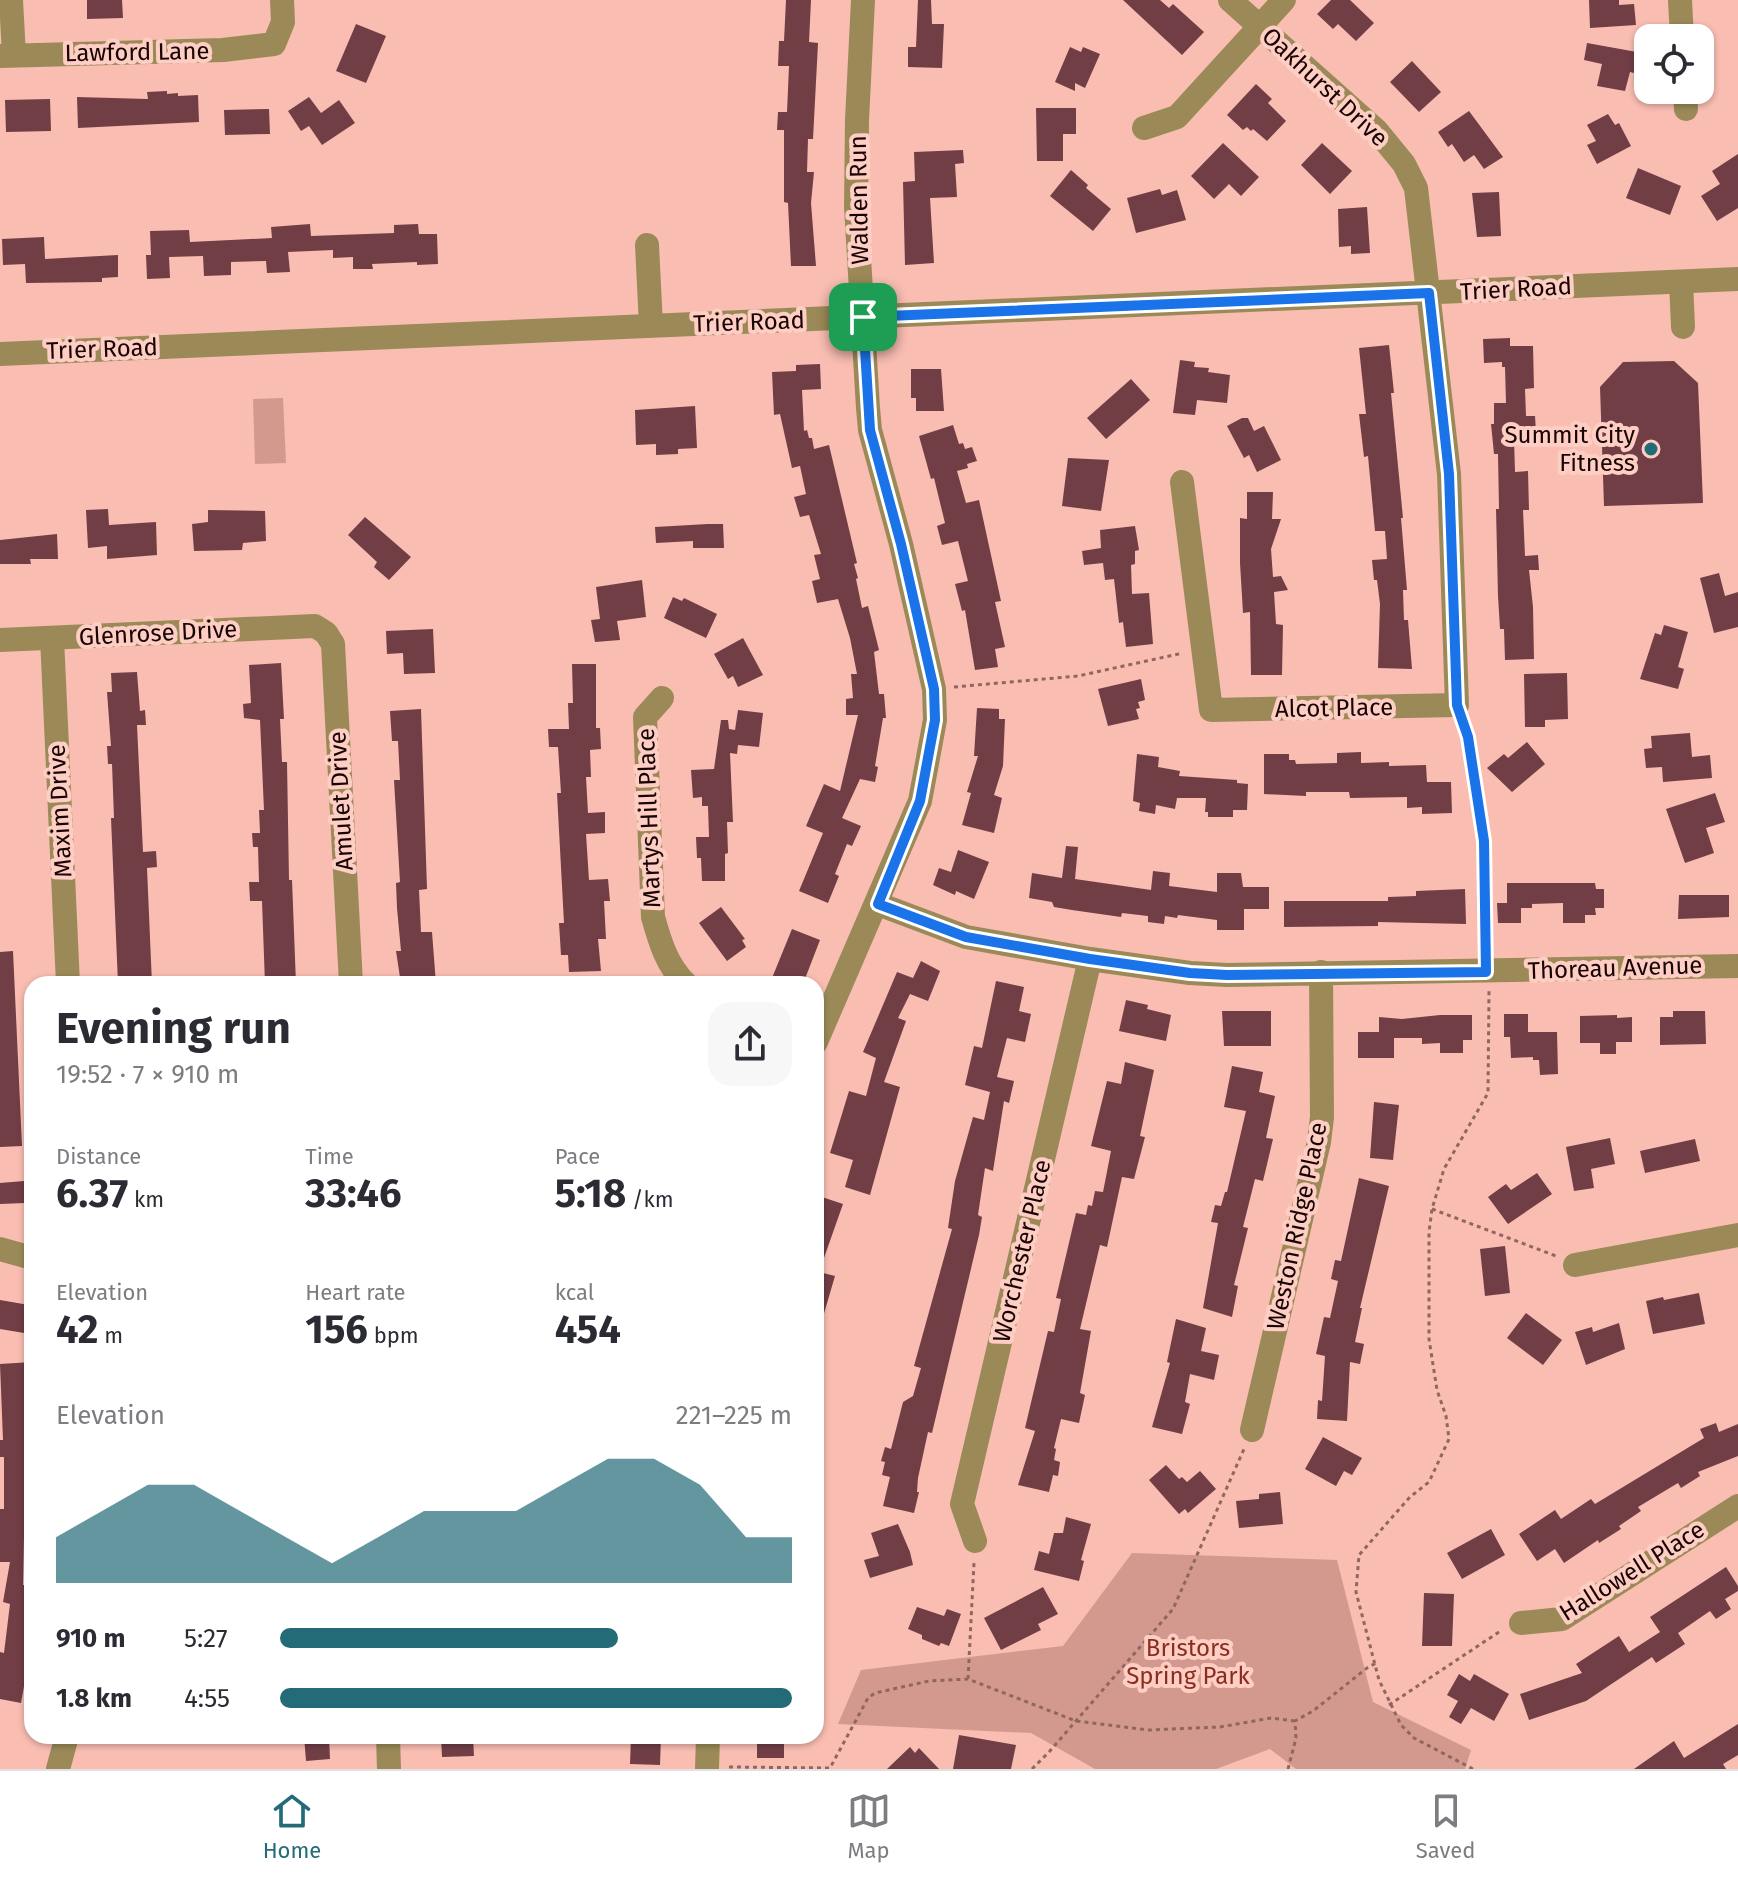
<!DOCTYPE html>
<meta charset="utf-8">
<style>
:root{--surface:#fff;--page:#f7f7f7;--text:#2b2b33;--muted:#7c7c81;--line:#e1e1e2;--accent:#226b77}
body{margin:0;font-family:"Fira Sans",sans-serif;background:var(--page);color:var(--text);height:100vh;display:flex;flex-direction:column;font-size:30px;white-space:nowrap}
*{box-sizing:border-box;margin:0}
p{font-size:26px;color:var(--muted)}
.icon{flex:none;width:44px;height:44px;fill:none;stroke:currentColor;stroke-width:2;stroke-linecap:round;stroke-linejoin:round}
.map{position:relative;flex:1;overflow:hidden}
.panel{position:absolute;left:24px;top:976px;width:800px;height:768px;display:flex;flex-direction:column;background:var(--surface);border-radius:24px;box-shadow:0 2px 6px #0004}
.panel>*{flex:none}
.buttons{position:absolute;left:1634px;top:24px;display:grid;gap:16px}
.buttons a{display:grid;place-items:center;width:80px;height:80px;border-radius:16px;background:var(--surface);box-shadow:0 2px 6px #0004;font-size:40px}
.pin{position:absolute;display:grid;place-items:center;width:68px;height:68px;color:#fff;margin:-34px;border-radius:16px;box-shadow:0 4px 12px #0006}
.round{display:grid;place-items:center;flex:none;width:84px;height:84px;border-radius:24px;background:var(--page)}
.overview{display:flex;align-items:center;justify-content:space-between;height:136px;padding:0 32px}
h1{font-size:44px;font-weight:700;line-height:60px}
.metrics{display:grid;grid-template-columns:repeat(3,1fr);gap:12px;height:136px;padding:8px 32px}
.metrics div{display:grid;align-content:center}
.metrics b{font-size:40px;font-weight:700}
.metrics small{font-size:22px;font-weight:400}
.metrics p{font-size:22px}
.chart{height:224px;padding:16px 32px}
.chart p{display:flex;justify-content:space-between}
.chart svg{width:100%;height:144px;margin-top:8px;fill:var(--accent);opacity:.7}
ul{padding:0 32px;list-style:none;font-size:26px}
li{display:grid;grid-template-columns:128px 96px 1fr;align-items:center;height:60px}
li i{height:20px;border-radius:10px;background:var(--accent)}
.menu{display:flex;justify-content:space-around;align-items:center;height:112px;border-top:2px solid var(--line);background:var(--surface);font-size:22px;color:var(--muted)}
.menu a{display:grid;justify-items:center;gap:4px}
.menu .selected{color:var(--accent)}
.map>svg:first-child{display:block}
.green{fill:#d3998e}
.building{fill:#713e46}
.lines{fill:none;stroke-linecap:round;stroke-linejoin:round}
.path{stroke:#906760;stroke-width:3;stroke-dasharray:4 4;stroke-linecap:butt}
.minor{stroke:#9b8a58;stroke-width:24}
.route-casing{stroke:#fff;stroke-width:16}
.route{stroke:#1a73e8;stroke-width:10}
.poi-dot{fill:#226b77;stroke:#fecec4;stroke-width:3}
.labels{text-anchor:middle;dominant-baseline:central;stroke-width:8;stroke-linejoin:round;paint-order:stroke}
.street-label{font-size:24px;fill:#180503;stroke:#fecec4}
.poi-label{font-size:24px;fill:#180503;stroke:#fecec4;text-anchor:end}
.park-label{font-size:24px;fill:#892d1f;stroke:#fecec4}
</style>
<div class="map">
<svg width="1738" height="1769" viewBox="0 0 1738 1769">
<rect width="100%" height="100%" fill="#f9bdb2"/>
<path class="green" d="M283,398L286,463L255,464L253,399Z
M1132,1553L1337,1560L1373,1702L1471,1750L1465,1769H1296L1270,1749L1216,1769H1095L1031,1733L838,1724L861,1670L1063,1646Z"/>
<path class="building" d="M87,0H122L123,18L87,19Z
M786,0H811L809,42L818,43L813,139H808L807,172H814L811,203L816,266H791L788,203L784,202V130H777L778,112H787L789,66H778L779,41H784Z
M918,0H931L932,24H944L942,68L908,67V47H916Z
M1123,0H1160L1169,8L1173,4L1204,32L1182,55Z
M1331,0H1350L1374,23L1356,41L1338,24L1333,29L1317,14Z
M1589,0H1619V5L1634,4L1636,25L1590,28Z
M356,24L386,36L366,83L336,71Z
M1587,43L1637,52L1634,73L1630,72L1625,91L1597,86L1602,64L1584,60Z
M1070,47L1081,52L1083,47L1100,54L1085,88L1075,83V91L1055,82Z
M1412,61L1441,92L1419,112L1390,82Z
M1256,84L1272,99L1268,103L1286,121L1267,141L1253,129L1251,131L1247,127L1243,130L1227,115Z
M167,91V94L178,93V96L198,95L199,122L78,128L77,97L148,99L147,92Z
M309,97L321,113L339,100L355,123L322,145L309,126L301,131L288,111Z
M50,99L51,131L6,132L5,100Z
M1036,108H1076V134H1063V161H1037Z
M269,109L270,134L225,135L224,110Z
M1469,111L1503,157L1484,169L1474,155L1464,162L1452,144L1448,147L1438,132Z
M1608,114L1615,125L1619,123L1631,146L1597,164L1587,145L1596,141L1587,125Z
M1223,143L1259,177L1241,196L1229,184L1214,199L1191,176Z
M1322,143L1352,171L1330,194L1301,165Z
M963,150L964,163L955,164L957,197L930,198L934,263L905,265L903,182L915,181L914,152Z
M1738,154V208L1717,221L1701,196L1720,184L1712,171Z
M1638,168L1681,186L1670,215L1626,198Z
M1071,170L1088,185L1086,188L1111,209L1093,231L1050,196Z
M1160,189L1162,195L1177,190L1186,220L1136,233L1127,198Z
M1499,192L1501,236L1477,237L1472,193Z
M1367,207L1370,253L1351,254V246L1339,247L1338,209Z
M310,224L311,236L394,233V225L418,224L419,234H437L438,264L417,265V262L372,264L373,269H353V257L333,258V250L288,252L290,272L267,273L266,261L231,262V275L204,276L203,256L169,257L170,278L147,279L146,255H151L150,231L189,230L190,242L272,238L271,227Z
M44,237L45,259L118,255V277L102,278V282L26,283L25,264L3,265L2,239Z
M1510,338V346H1533L1534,388L1525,389L1526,416H1535L1536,432H1526V439H1514L1515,472L1528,471L1529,510H1523L1525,556L1538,555L1539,570H1529L1533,607L1534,659L1505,660L1504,629H1500L1498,596L1496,509H1499L1498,454H1494L1491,424H1494V403H1506L1505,367H1502V362L1484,363L1483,339Z
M1389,345L1394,393H1391L1403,518H1401L1407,590H1403L1404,620H1408L1412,669L1378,668L1380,604L1377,580H1374L1372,560L1387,559L1385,531H1375L1368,456L1364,457L1359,414H1366L1359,348Z
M1180,360L1195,362L1194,367L1209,368L1208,372L1230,375L1227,403L1197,400L1195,415L1173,413Z
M1674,361L1698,383L1703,503L1604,506L1600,387L1623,362Z
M820,364L821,389L802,390L804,431L807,430L809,438H812L814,449L829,445L857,563L854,564L858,578L856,579L862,608L868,606L879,650L874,652L879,694H884L886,718H883L875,766L878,767L875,782L860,779L842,818L861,826L852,846L847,844L835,874L839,876L828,903L799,891L823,833L806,826L824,784L840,791L858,715H846V699L853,698L851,674H857L850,638L838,599L817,603L812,581L820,579L814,555L821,554L809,515L800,517L794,497L806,494L800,466L792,468L780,414L774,415L772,372L796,371V365Z
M911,369H941L944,411H916V398H911Z
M1131,379L1150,400L1106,439L1087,418Z
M695,406L697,448L678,449V454L656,455V444L636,445L635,410Z
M1242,418H1248L1254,431L1264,426L1281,460L1257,472L1249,455L1244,458L1227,426Z
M953,425L959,444L963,443L965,449L972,447L977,461L967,464L968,468L957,471L966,503L979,500L1001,601L995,602L1005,647L995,649L998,667L975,670L965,610L962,611L955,584L968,581L958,541L942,545L937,526L945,523L934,478L931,479L919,436Z
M1068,458L1109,460L1101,511L1062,506Z
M1247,492H1273L1272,519H1281L1271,549L1273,577L1281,576L1288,590L1274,592L1276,624L1283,625L1282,675H1251L1250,612L1243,613L1240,563V518L1247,519Z
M108,509L109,525L156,522L157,555L107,559V546L88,548L86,510Z
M208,510L265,511L266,541L243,543L242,550L194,551L192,524L208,522Z
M365,517L411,557L389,580L374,567L377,562L348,535Z
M708,524H723L724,548H693V541L656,543L655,527Z
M1135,526L1139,550L1135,551V564L1131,565L1132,594L1149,593L1153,644L1126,647L1123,622L1119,623L1114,579L1105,580L1103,563L1084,565L1082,551L1101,548L1100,530Z
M57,534L58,559H30L31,564H0V540Z
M1719,573L1725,596L1738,592V627L1714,633L1700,578Z
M642,580L646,617L617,621L620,640L595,642L591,620L600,619L596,587Z
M673,597L682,601L684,598L717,614L706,638L664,618Z
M1664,625L1688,632L1678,667L1684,669L1678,689L1640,679L1655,633L1661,635Z
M433,629L435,673L404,674L403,653L387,654L386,631Z
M743,638L763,675L738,687L733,676L728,679L714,654Z
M281,663L284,719H280L282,762H287L289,880H292L296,984H265L262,901H250L249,882H259L258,847H253L252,833H260L259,810H264L260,720L244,718L243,704L251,703L249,665Z
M572,664H596V728H600L601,749L590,750L591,777H586L588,813L605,812V833L586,834L589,880L608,879L610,901H604L606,939H598L601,971L569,972L568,955H561L559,923H564L557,793H561L558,747H549L548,729H569L568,703H573Z
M137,672L140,711L145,710L146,725H137L143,852L156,851L157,867L147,868L152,984H118L111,818H114L112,764H108L107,746H111L107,692H112L111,673Z
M1567,673L1568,719L1545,720V727H1525L1524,674Z
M1141,679L1145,700L1138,702L1140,708L1136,709L1139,719L1108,726L1098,689Z
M977,708L999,709V719H1005L1003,766L994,795L1002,798L994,833L962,825L971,793L967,792L978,756H974Z
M421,709L427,889L419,890L421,932H432L436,984H401L396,951H401L397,908L396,883L400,882L394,780H400L398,741H392L390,711Z
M738,710L763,713L759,747L738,745L737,754L730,753L733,822H727L728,853L725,854V881H702L701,858H697L696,837H709L708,806H702V797L693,798L691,770L714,769L721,720H728L729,729L735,730Z
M1690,733L1692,757L1710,755L1712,778L1663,782L1662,767L1646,768L1644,749L1652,748L1651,736Z
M1527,742L1545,764L1512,792L1487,768L1504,754L1508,758Z
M1361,752V763L1389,762V766L1426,765L1427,782H1451L1452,813L1422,814V807L1407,808V797L1350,798L1349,792H1306V796L1264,794V754H1289V760H1295L1296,764L1337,763V753Z
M1137,754L1159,757L1158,767L1180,771L1179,776L1237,780V783L1248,784L1247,810H1233V817H1208V812H1205L1206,798H1177L1175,809L1156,805L1155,814L1139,811L1140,803L1133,801Z
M1715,793L1725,822L1706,828L1714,853L1685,863L1666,809Z
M1066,846L1078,847L1075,879L1151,890L1153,871L1170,873L1169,886L1217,892V873H1241L1243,887H1269V909H1244V930H1217V920L1178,915L1177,918L1165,916L1164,924L1148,922V916L1122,913L1121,917L1072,910L1054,907L1052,902L1029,898L1032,873L1062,878Z
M958,850L989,862L974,899L956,891L955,895L933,885L939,868L951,872Z
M1507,883H1595L1596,889H1604V908H1595L1596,915H1585V923H1563V903L1532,904V908H1521V923H1498L1497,903H1507Z
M1465,889L1466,924L1378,922V926L1284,927V901H1388V897L1416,896V891Z
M1679,895H1729V917L1678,919Z
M721,907L745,939L742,940L746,947L727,961L699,923Z
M792,929L820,940L803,984H788L772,978Z
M13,951L22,1146L0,1147V952Z
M921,961L940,971L928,1001L910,994L898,1018L906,1021L884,1082L900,1087L870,1195L845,1187L853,1160L830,1153L849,1091L866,1096L876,1058L863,1052L897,972L913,978Z
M996,981L1024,987L1019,1011L1031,1014L1025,1042L1007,1038L997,1077L1014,1081L1009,1103L1004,1101L993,1171L985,1168L978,1215L982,1217L979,1235L932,1433L928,1432L918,1478L917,1492H919L914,1513L883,1506L890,1477L882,1475L885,1462L881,1461L885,1447L891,1449L903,1402L913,1396L921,1368L914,1366L952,1229L948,1228L955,1181L973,1117L984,1120L990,1092L965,1085L974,1046L982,1048Z
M1126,1000L1148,1005L1147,1009L1171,1015L1166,1041L1119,1031Z
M1222,1011H1271V1046H1224Z
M1673,1011H1705L1706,1044L1660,1045V1017H1673Z
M1504,1014H1528V1032H1557L1558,1074L1540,1075L1539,1060H1533V1057L1511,1058L1510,1037H1504Z
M1440,1015H1472V1040H1463V1053H1440V1043L1422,1044V1038H1394V1058H1358V1032H1379V1017L1402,1019Z
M1617,1015V1018L1632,1017V1042H1616V1054H1600V1043H1580V1016Z
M1125,1062L1154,1070L1140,1136L1145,1137L1134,1179L1122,1177L1107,1247L1100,1245L1080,1329L1091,1331L1080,1393L1085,1395L1079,1423L1061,1419L1054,1448L1056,1449L1054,1460L1060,1462L1058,1476L1053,1475L1049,1492L1018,1485L1035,1431L1025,1428L1048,1331L1054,1332L1061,1299L1056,1298L1076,1213L1086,1215L1088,1205L1092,1206L1095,1191L1103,1192L1111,1151L1091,1146L1107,1081L1121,1084Z
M1232,1066L1263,1072L1259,1092L1275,1096L1266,1138L1273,1139L1263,1181L1255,1179L1243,1227L1248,1228L1234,1285L1238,1286L1232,1317L1203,1308L1218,1223L1211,1222L1215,1205L1221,1206L1225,1192H1227L1246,1111L1224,1107Z
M1374,1102L1399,1105L1393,1160L1370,1158Z
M1610,1138L1615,1164L1591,1169L1594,1188L1574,1191L1566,1147Z
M1695,1139L1700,1161L1645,1173L1640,1151Z
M1537,1173L1552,1194L1508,1224L1488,1197L1506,1184L1511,1190Z
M1359,1178L1389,1186L1360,1308H1362L1355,1342L1364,1344L1360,1364L1350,1362L1347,1421L1317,1419L1318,1400L1322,1401L1325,1356L1316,1354L1324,1317L1330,1318L1338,1281L1331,1279L1335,1260L1341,1261Z
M24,1181L25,1203L0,1204V1183Z
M816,1195L843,1204L819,1272L835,1276L820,1327H816Z
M1505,1246L1510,1293L1485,1296L1480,1249Z
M1699,1293L1705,1324L1653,1334L1646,1301L1663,1297L1664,1300Z
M0,1300L29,1305L24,1333L0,1329Z
M1526,1313L1562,1340L1543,1365L1507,1338Z
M1176,1319L1206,1328L1201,1351L1219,1355L1214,1380L1190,1374L1185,1402L1190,1404L1182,1434L1152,1427L1170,1363L1167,1362Z
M1619,1323L1625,1349L1586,1365L1575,1332L1592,1327L1593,1332Z
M32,1362V1537H24L23,1585L32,1586V1642L21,1703L0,1699V1652L4,1653L10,1604L3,1602L10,1562H0V1509H4V1457H0V1440H3L0,1364Z
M1716,1423L1719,1432L1738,1424V1456L1698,1472L1700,1476L1681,1488L1678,1483L1638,1507L1641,1511L1619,1526L1621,1529L1599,1543L1598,1540L1564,1563L1555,1549L1537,1561L1519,1534L1555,1510L1561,1519L1591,1499L1595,1504L1704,1438L1700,1429Z
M1323,1437L1362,1458L1352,1475L1344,1471L1336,1486L1305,1469Z
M1166,1465L1179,1479L1182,1477L1187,1482L1200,1471L1216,1489L1188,1513L1185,1509L1179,1514L1149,1480Z
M1280,1492L1283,1524L1239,1528L1236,1501L1259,1499V1494Z
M1066,1517L1091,1524L1081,1560L1084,1561L1079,1581L1034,1570L1039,1551L1049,1554L1054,1533H1063Z
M898,1524L910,1552L913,1565L870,1578L864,1560L879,1556L871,1533Z
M1491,1529L1505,1555L1462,1579L1447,1553Z
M1726,1567L1738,1586V1591L1725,1599L1731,1609L1716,1619L1710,1611L1678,1633L1685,1644L1656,1663L1652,1657L1586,1701L1529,1720L1520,1694L1582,1673L1576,1664L1619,1636L1629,1652L1660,1632L1650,1617Z
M1043,1587L1058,1614L1038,1624L1041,1630L1001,1650L984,1618Z
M1424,1593L1454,1594L1452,1646H1422Z
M917,1607L944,1616L947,1609L961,1614L949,1646L941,1643L939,1646L922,1639V1635L908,1629Z
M1459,1674L1470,1681L1474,1674L1509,1694L1494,1721L1471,1708L1461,1724L1449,1717L1458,1701L1447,1695Z
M1738,1724V1755L1723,1764L1726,1769H1634L1674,1741L1684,1758Z
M959,1735L1016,1745L1011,1769H953Z
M304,1736H329L330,1759L306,1761Z
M441,1736H473L474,1756L442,1757Z
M631,1736H661L660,1765L630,1764Z
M757,1736H784V1758H757Z
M910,1747L915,1753L919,1748L939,1769H887Z"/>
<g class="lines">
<path class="path" d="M954,687L1078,676L1183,653
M1464,725L1468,737L1484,841V948
M1432,1209L1556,1256
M968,1679L974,1563
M1389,1705L1502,1630
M729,1767L830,1768L868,1698L875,1693L929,1681L968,1679L1076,1721L1149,1730L1220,1727L1271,1718L1295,1721
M1032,1769L1049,1752L1173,1609L1244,1449
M1288,1769L1296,1738L1295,1721L1313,1711L1367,1668L1376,1663
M1473,1769L1414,1738L1401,1725L1379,1680L1356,1592L1359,1555L1410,1497L1429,1482L1449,1439L1446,1416L1437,1390L1429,1339V1232L1432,1209L1444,1169L1488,1093L1489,991"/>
<path class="minor" d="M11,0L14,55
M1680,0L1682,38
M0,56L223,50L274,44L283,22L282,0
M1685,90L1686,109
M1144,128L1177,117L1284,0
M647,245L651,326
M1681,282L1683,327
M0,354L1738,279
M1182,482L1211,710L1457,705L1449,474L1416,188L1404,164L1377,131L1230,0
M52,638L68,984
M0,640L315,626L326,633L333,644L351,984
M662,698L645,717L653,917C660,942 667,966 686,984
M878,904L966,937L1090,959L1190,973L1227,975L1738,966
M816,1042L920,801L935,720L934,689L901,544L870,430L868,408L856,207L857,120L863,0
M0,1249L32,1258
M1575,1265L1738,1235
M1252,1430L1319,1142L1322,1117L1321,972
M975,1541L962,1504L1090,959
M1521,1623L1562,1619L1738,1506
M388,1736L389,1769
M58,1769L67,1736
M707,1769L708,1736"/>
</g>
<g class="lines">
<g class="route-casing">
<path id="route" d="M1429,293L1449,474L1457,705L1468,737L1484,841L1486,972L1227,975L1190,973L1090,959L966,937L878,904L920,801L935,720L934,689L901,544L870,430L863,317Z"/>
</g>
<use href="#route" class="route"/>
</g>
<circle class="poi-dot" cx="1651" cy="449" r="8"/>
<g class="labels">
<g class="street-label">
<text transform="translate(137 52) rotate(-1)">Lawford Lane</text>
<text transform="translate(1325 87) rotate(43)">Oakhurst Drive</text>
<text transform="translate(859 200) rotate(-91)">Walden Run</text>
<text transform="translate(1516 289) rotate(-3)">Trier Road</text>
<text transform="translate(749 322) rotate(-2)">Trier Road</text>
<text transform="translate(102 349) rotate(-2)">Trier Road</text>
<text transform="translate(158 633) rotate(-3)">Glenrose Drive</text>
<text transform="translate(1334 708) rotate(-1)">Alcot Place</text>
<text transform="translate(341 801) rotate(-93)">Amulet Drive</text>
<text transform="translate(60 811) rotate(-93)">Maxim Drive</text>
<text transform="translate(649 818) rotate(-92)">Martys Hill Place</text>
<text transform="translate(1615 968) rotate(-2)">Thoreau Avenue</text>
<text transform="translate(1297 1226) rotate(-78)">Weston Ridge Place</text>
<text transform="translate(1022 1251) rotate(-77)">Worchester Place</text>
<text transform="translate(1632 1571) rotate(-32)">Hallowell Place</text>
</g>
<g class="poi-label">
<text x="1635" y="435">Summit City<tspan x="1635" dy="28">Fitness</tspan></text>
</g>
<g class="park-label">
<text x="1188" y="1648">Bristors<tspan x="1188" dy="28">Spring Park</tspan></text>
</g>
</g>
</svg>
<div class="buttons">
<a><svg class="icon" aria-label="locate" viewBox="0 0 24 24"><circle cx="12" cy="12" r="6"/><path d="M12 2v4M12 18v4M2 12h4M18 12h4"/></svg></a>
</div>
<div class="pin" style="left:863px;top:317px;background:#1e9e55"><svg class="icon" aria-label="arrive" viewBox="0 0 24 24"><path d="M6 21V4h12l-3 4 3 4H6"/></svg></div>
<section class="panel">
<div class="overview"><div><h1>Evening run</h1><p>19:52 · 7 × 910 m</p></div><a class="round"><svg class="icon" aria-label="share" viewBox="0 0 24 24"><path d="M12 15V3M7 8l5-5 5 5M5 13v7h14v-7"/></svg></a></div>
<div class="metrics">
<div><p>Distance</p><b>6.37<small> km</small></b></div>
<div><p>Time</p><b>33:46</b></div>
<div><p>Pace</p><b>5:18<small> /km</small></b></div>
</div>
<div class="metrics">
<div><p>Elevation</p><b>42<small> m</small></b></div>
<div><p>Heart rate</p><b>156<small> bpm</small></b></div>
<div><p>kcal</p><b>454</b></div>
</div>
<div class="chart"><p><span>Elevation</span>221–225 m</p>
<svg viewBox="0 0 160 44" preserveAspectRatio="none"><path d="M0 44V30L10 22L20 14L30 14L40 22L50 30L60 38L70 30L80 22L90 22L100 22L110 14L120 6L130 6L140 14L150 30L160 30V44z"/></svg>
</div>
<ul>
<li><b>910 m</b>5:27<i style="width:66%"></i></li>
<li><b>1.8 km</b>4:55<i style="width:100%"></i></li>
</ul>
</section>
</div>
<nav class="menu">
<a class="selected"><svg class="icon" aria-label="home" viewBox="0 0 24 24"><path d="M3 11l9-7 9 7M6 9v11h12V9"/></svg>Home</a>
<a><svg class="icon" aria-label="map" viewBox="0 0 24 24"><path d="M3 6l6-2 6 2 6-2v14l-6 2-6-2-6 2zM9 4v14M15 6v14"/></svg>Map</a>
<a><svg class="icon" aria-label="saved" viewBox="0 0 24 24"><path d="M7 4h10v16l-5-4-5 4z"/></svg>Saved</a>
</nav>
